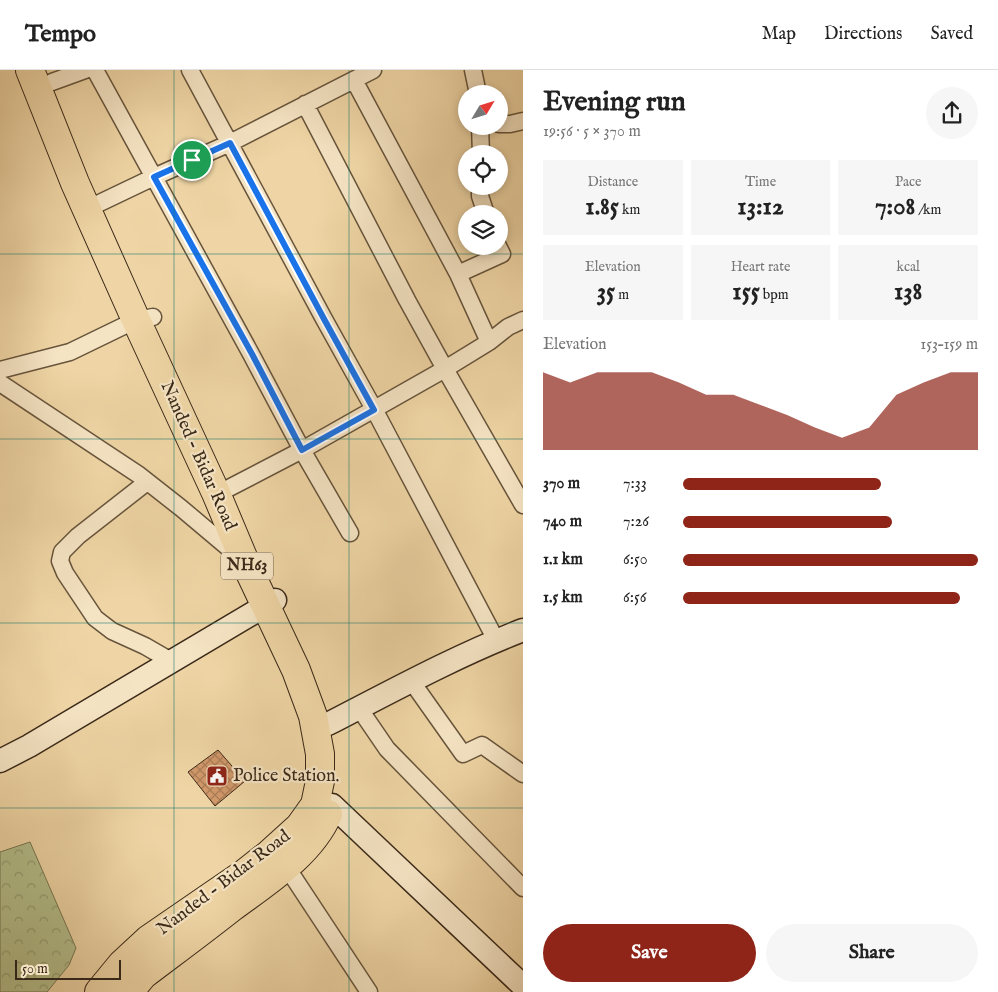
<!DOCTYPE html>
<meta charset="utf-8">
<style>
:root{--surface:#fff;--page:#f6f6f6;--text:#222;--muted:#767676;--line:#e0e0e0;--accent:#8f2418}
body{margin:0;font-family:"IM FELL English",serif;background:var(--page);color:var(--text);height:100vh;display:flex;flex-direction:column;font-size:19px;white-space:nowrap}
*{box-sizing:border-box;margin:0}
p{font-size:16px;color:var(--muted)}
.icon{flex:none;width:28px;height:28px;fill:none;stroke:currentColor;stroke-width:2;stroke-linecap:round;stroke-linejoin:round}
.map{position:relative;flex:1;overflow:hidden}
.side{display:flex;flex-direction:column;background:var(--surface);width:475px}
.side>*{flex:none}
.needle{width:32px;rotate:52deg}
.controls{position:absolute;left:458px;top:15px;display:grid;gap:10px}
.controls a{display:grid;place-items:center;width:50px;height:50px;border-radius:50%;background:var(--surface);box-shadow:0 2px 8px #0003;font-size:25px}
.scale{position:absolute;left:15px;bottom:12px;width:106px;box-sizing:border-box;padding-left:5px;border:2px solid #3a2919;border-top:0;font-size:14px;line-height:18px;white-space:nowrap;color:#3a2919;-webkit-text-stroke:4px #f5e4c4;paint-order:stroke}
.pin{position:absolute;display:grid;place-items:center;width:42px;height:42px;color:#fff;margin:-21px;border:2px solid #fff;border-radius:50%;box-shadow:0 1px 5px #0007}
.round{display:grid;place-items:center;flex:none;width:52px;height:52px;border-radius:26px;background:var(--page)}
.overview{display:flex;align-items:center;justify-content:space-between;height:85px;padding:0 20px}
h1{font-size:28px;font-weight:700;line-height:38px}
.stats{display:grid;grid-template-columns:repeat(3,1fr);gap:8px;height:85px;padding:5px 20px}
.stats div{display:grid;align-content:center;border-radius:0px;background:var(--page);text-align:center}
.stats b{font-size:25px;font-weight:700}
.stats small{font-size:14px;font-weight:400}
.stats p{font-size:14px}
.chart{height:140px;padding:10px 20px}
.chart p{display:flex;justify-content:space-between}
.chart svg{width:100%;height:90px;margin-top:5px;fill:var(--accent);opacity:.7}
.action{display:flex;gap:10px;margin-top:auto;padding:10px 20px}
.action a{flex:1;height:58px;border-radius:30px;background:var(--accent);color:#fff;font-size:20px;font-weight:700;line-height:58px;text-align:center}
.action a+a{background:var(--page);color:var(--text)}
ul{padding:0 20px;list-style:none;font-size:16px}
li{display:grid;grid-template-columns:80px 60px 1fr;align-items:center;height:38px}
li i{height:12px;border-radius:6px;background:var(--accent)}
header{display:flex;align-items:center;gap:30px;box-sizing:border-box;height:70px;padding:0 25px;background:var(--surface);border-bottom:1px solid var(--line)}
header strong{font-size:24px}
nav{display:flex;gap:28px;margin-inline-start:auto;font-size:18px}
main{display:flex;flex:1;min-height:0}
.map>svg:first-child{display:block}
.park{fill:url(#park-crowns);stroke:#767452}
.building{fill:url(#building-cross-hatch);stroke:#3a2919}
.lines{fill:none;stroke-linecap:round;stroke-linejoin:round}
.street-casing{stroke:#67543c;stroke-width:19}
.secondary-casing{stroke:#3a2919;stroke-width:25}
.highway-casing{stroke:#3a2919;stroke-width:30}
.street{stroke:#f5e4c4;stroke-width:16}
.secondary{stroke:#f5e4c4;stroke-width:22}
.highway{stroke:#efd5a5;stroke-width:28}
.route-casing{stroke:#fff;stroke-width:10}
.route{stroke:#1a73e8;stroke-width:6}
.grid{fill:none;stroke:#0f766e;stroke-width:1;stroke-opacity:0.55}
.labels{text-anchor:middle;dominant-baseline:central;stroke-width:4.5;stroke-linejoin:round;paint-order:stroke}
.shield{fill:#f5e4c4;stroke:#72614c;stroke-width:1}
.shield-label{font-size:16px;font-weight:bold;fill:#3a2919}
.street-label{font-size:18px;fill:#3a2919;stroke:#f5e4c4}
.poi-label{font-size:18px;fill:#3a2919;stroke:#f5e4c4;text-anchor:start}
</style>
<header>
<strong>Tempo</strong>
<nav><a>Map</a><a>Directions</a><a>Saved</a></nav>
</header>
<main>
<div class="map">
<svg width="523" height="922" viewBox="0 0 523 922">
<defs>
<pattern id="park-crowns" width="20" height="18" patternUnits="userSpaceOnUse" patternTransform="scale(1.25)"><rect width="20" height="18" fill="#b3be8b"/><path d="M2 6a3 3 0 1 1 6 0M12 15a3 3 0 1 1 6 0" fill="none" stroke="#939a71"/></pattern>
<pattern id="building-cross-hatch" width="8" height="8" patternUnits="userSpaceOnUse" patternTransform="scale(1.25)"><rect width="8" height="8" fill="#d2996b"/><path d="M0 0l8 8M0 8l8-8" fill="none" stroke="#ab7d57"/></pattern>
</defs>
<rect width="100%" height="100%" fill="#efd5a5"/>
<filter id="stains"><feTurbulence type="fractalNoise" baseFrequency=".004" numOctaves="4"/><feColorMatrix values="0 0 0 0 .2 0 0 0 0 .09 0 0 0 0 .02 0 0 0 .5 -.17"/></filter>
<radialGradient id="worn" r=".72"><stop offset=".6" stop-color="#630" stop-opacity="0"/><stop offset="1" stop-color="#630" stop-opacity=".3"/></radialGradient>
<path class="park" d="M30,772L76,878L69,895L47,922H0V782Z"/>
<path class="building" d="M218,680L245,711L215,736L188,702Z"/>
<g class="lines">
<g class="street-casing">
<path id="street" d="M95,0L251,284L302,380L227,419
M190,0L324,249L374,339L496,570
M473,0L478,24
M354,10L458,204
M52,12L85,0
M305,34L407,230L445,299L302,380L350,463
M499,54H510L523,51
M480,56L481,84
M480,116V126L486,144
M87,139L154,107L230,73L373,0
M498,176L502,184L458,204L489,272L445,299L523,435
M489,272L508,257L523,250
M0,300L70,282L136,250L153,247
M0,313L139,405L181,438L238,486
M147,412L78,466L62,482L60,491L65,503L95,548L112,561L145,576L171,591
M412,612L463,684L482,675L523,704
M359,638L387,679L523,818
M286,796L369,922"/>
</g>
<g class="secondary-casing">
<path id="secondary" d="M328,654C392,621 456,586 523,560
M0,691L29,676L275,530
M332,735L523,916"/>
</g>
<g class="highway-casing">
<path id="highway" d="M30,0L75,113L136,250L216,423L245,492L296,600L313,646L320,684V711L315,735L300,756L268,785L245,803L149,869L122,894L99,922
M129,922L143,905C172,883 202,861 231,838C266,812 310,785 328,744"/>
</g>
<use href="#street" class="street"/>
<use href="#secondary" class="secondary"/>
<use href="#highway" class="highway"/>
</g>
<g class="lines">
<g class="route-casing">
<path id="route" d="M230,73L324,249L374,340L302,380L252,284L154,107Z"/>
</g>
<use href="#route" class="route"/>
</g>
<path class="grid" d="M174,0V922M349,0V922M0,184H523M0,369H523M0,553H523M0,738H523"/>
<defs>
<g id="civic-square" transform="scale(1.125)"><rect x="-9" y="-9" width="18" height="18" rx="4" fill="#8f2418" stroke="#f5e4c4"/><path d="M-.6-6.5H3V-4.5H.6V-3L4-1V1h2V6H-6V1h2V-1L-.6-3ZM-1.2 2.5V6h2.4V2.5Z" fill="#fff"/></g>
</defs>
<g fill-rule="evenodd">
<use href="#civic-square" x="217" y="706"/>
</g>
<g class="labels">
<rect class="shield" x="221" y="482.5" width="52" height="27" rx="4"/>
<g class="shield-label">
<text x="247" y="496">NH63</text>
</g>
<g class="street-label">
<text transform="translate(198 386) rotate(66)">Nanded - Bidar Road</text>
<text transform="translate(224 813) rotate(-37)">Nanded - Bidar Road</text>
</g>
<g class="poi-label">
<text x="233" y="706">Police Station.</text>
</g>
</g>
<rect width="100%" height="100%" filter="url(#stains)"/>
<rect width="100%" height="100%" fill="url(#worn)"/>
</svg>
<div class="controls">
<a><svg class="needle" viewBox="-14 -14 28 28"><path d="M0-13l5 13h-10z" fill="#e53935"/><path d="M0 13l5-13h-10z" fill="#767676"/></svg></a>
<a><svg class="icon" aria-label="locate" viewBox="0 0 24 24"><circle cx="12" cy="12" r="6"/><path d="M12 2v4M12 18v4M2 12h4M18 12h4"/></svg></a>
<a><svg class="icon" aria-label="layers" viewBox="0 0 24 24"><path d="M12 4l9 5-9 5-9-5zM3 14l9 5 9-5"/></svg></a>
</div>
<div class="scale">50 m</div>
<div class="pin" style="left:192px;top:90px;background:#1e9e55"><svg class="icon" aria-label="arrive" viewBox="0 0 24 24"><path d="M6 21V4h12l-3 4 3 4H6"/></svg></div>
</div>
<section class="side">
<div class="overview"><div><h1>Evening run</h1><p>19:56 · 5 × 370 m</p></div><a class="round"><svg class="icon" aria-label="share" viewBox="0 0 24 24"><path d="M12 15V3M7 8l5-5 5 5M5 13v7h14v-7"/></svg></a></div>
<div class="stats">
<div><p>Distance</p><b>1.85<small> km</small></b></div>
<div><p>Time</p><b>13:12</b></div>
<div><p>Pace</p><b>7:08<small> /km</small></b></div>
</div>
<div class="stats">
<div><p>Elevation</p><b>35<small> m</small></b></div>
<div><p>Heart rate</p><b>155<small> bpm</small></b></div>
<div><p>kcal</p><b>138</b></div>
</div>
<div class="chart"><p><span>Elevation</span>153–159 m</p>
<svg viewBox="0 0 160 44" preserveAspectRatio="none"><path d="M0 44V6L10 11L20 6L30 6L40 6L50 11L60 17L70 17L80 22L90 27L100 33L110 38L120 33L130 17L140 11L150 6L160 6V44z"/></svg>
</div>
<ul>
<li><b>370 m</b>7:33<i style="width:67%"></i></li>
<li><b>740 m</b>7:26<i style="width:71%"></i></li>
<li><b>1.1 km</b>6:50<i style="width:100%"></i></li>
<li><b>1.5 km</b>6:56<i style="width:94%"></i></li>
</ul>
<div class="action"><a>Save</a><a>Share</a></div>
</section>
</main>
